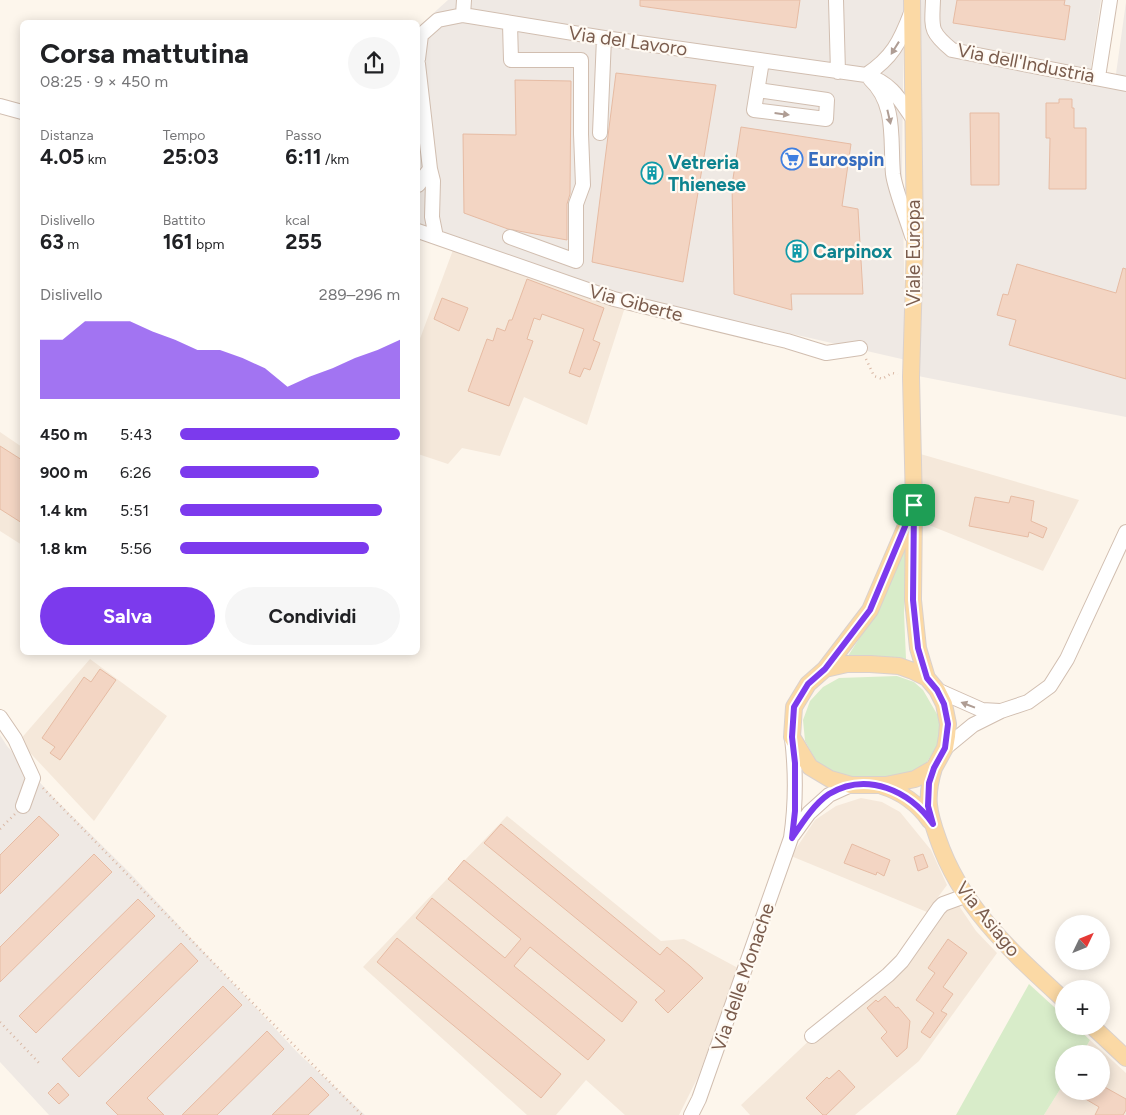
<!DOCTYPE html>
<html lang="it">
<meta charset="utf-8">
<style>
:root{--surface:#fff;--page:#f6f6f6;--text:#202124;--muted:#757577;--accent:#7c3aed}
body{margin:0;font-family:Figtree,sans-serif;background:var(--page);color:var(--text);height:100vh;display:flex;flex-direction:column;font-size:19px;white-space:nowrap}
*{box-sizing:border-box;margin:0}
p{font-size:16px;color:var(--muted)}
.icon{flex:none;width:28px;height:28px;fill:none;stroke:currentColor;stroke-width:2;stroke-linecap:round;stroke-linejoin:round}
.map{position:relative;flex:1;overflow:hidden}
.details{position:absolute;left:20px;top:20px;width:400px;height:635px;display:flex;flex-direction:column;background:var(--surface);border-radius:8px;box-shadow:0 2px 12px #0003}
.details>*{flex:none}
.needle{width:32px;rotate:47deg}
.fabs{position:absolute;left:1055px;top:915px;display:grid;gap:10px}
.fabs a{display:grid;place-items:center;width:55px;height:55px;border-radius:50%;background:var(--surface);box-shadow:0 2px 12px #0003;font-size:25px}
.pin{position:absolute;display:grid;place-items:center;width:42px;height:42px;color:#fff;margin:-21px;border-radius:10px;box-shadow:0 2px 8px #0006}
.round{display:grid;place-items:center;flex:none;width:52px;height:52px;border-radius:26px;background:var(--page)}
.summary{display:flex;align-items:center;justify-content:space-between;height:85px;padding:0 20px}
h1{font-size:28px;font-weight:700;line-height:38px}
.stats{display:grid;grid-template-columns:repeat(3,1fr);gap:8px;height:85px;padding:5px 20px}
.stats div{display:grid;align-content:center}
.stats b{font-size:21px;font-weight:700}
.stats small{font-size:14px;font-weight:400}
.stats p{font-size:14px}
.chart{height:140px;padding:10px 20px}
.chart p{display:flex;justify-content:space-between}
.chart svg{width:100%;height:90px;margin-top:5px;fill:var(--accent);opacity:.7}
.button{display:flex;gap:10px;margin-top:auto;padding:10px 20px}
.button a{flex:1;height:58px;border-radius:30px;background:var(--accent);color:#fff;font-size:20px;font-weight:700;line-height:58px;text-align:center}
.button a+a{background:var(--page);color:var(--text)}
ul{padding:0 20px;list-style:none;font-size:16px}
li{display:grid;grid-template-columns:80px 60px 1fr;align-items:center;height:38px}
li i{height:12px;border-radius:6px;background:var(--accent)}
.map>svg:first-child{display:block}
.residential{fill:#f5e8da}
.industrial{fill:#efe9e4}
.green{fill:#d8ecc9}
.building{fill:#f3d5c3;stroke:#e6bba3}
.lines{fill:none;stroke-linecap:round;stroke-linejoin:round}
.minor-casing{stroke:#d1beb0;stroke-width:16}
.major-casing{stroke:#dad1cd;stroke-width:18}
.path{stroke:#d9b8a5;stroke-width:2.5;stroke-dasharray:1 4;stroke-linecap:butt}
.minor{stroke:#fff;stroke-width:14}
.major{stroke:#fbd9a5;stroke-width:16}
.oneway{fill:#af9d94}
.route-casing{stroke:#fff;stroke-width:10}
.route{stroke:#7c3aed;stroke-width:6}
.labels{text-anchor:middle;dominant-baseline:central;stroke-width:4.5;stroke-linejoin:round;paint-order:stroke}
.street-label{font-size:19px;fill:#7a5c4d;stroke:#fffaf3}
.shop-label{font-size:19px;font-weight:bold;fill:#366cbe;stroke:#fffaf3;text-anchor:start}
.culture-label{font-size:19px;font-weight:bold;fill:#0d838f;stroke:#fffaf3;text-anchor:start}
</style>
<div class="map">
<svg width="1126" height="1115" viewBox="0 0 1126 1115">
<rect width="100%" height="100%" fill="#fdf6ec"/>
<path class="residential" d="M453,250L625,307L587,425L524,397L500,456L462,448L448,464L418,454V344Z
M0,432L22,447V545L0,531Z
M917,453L1079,500L1043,571L919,521Z
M90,659L167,716L94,821L19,741Z
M861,798L882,802L900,812L931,850L947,885L927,912L791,856L815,820L836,806Z
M507,816L661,941L684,939L738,968L698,1077L679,1115H625L586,1080L556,1115H527L363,967Z
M953,897L976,931L997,953L919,1061L855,1115H750L741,1105L815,1035L880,983Z
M1090,1040L1126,1073V1115H1044L1064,1083V1091H1101V1054H1082Z"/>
<path class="industrial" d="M448,0H904L902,168L906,360L648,301L581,282L418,224V161L421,145L418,118V27Z
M916,0H1101L1090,74L1115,81L1126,2V417L918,376Z
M0,735L7,746L53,797L130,873L298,1053L365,1115H49L0,1062Z"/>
<path class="green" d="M908,524L904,613L906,659H846L877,611Z
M897,676L914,682L923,690L941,721L939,742L927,762L908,775L881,781L833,775L817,762L805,741L803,720L810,701L823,687L839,678Z
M1029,984L1064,1016V1026H1075L1090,1040L1082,1054H1064V1083L1044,1115H956Z"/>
<path class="building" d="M640,0H800L796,28L640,6Z
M957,0H1065L1064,5L1070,6L1065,40L953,23Z
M616,73L716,85L683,282L592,262Z
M515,80L571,81L570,194L567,204V240L508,229L464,213L463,134L516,135Z
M1059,99H1072V108H1074V128H1086V189H1049L1050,138H1046V103H1059Z
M970,113H999V185H971Z
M741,127L851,144L842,206L858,209L863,294H791L792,310L734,294L732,185Z
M1017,264L1116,293L1123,268L1126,269V379L1009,345L1016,320L997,315L1003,294L1008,295Z
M527,279L604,308L593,340L600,343L590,370L584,368L580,377L569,373L584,329L542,314L540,320L534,318L527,339L533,341L509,406L468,391L487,339L493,341L497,328L505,331L509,320H512Z
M442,298L468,308L459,331L434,319Z
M0,446L22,460V523L0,509Z
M1011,496L1034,501L1031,521L1047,528L1043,538L1029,532L1028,537L969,526L975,497L1009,503Z
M100,669L116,680L60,760L50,753L55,747L42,738L84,677L91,682Z
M39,816L59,835L0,894V855Z
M501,824L660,955L667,947L690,966L703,978L668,1013L655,1000L665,991L484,843Z
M852,844L890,860L884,876L877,872L876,875L844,863Z
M94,854L112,872L0,982V947Z
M923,854L928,867L918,871L914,857Z
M464,860L637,1002L622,1022L530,947L514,966L605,1040L588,1060L416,918L432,898L505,958L521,939L448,879Z
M138,899L155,916L36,1033L19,1016Z
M397,938L561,1074L541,1098L377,962Z
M948,939L967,953L943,987L953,994L941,1011L947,1014L930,1038L921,1032L934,1013L916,1000L935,973L928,968Z
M181,943L198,961L79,1077L62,1059Z
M223,986L242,1005L147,1098L164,1115H118L106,1103Z
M885,996L896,1008L898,1007L910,1021L907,1048L897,1057L881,1038L887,1032L867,1008L876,1000L878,1002Z
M267,1031L284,1049L217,1115H182Z
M839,1070L855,1087L826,1115H823L806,1098L827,1077L829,1079Z
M311,1077L329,1095L308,1115H272Z
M58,1083L69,1095L59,1104L48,1093Z
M1101,1085L1126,1099V1110L1123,1115H1095L1099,1107L1072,1091H1101Z"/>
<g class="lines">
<g class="minor-casing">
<path id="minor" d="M836,0L838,72
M933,0C932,28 929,31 952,50L1126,84
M463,15L464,0
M418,59L421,35L438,20L463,15L604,38L866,75C891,83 899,98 913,119
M418,64L430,169L433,181L432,217L436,237
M866,75C892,58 900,42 911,13
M1098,77L1110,0
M870,79C897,104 890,141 893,174C895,190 907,219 912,236
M758,90L827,100L826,119L754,110L762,61
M0,106L22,112
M600,133L604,38
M418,185L430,169
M418,231L614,299L787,341L826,353L860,348
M510,237L576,261V204L583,185L581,134V60H511L510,24
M937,690L982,710L1000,711
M0,717L15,739L33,778L23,806
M945,748L973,725L1001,711L1028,702L1050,686L1067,659L1126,532
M793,835L809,813L829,795L851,785
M812,1036L888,975L902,961L939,908L943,904L965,896
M691,1115L699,1099L791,838C796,804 796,772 792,738"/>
</g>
<g class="major-casing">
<path id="major" d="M912,0L915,243L911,377L914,505L913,600L918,648L927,678L937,690L944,704L948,724L947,736L945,748L934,768L915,779L886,785H851L830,779L810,767L792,737L794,707L808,684L825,669L847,664H870L899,666L913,671L927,678
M825,669L870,610L911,514
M934,768C925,797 928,811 938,839C961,907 1012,952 1064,1000
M882,786C902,792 918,804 930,821
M1092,1026L1126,1058"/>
</g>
<path class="path" d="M866,359L874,376L882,379L892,373L898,374
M43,788L362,1115
M0,829L15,814
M0,1022L40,1064"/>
<use href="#minor" class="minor"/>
<use href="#major" class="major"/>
</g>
<defs><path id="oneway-solid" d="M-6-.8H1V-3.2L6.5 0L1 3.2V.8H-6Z" transform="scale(1.25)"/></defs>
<g class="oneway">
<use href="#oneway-solid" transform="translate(895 48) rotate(122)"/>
<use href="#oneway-solid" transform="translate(782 114) rotate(7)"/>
<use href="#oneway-solid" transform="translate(889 117) rotate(77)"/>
<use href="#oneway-solid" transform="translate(968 705) rotate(-159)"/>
</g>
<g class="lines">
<g class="route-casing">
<path id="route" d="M914,505L913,600L918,648L927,678L937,690L944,704L948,724L945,748L934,768L929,783L928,806L933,824C910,791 867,771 829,794C814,804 802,823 792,838L795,811V763L792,737L794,707L808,684L825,669L870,610Z"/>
</g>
<use href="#route" class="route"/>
</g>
<defs>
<g id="supermarket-ring" transform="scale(1.125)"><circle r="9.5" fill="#fffaf3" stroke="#3f7fe0" stroke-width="1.5"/><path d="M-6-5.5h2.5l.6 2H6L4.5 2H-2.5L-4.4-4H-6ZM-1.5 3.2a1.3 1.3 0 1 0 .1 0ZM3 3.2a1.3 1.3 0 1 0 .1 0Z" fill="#3f7fe0"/></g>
<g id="building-ring" transform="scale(1.125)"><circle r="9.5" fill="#fffaf3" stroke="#0f9aa8" stroke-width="1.5"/><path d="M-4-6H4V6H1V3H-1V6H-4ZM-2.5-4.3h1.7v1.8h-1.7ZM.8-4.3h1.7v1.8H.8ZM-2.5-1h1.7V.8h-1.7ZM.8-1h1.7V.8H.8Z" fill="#0f9aa8"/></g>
</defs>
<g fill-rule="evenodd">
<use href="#supermarket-ring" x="792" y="159"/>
<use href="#building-ring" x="652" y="173"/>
<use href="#building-ring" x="797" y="251"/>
</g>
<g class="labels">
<g class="street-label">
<text transform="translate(628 41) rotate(8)">Via del Lavoro</text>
<text transform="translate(1026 63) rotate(11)">Via dell'Industria</text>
<text transform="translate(913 253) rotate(-90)">Viale Europa</text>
<text transform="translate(636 303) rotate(15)">Via Giberte</text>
<text transform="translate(988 919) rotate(51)">Via Asiago</text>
<text transform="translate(743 977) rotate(-71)">Via delle Monache</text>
</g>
<g class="shop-label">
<text x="808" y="159">Eurospin</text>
</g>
<g class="culture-label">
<text x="668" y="162">Vetreria<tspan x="668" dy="22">Thienese</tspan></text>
<text x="813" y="251">Carpinox</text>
</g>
</g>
</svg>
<div class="fabs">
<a><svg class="needle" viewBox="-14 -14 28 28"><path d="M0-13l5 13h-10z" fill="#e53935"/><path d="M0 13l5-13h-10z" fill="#757577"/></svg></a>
<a>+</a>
<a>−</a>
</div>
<div class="pin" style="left:914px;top:505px;background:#1e9e55"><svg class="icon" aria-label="arrive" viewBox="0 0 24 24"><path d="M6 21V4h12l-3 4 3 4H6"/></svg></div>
<section class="details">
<div class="summary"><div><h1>Corsa mattutina</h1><p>08:25 · 9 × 450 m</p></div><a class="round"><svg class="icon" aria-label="share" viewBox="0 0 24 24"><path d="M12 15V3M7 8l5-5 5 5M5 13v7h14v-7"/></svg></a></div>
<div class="stats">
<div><p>Distanza</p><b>4.05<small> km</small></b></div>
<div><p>Tempo</p><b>25:03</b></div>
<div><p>Passo</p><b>6:11<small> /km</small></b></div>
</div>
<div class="stats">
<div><p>Dislivello</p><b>63<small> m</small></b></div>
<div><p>Battito</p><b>161<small> bpm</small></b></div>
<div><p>kcal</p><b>255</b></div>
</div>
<div class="chart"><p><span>Dislivello</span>289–296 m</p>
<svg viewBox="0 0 160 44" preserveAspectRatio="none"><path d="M0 44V15L10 15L20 6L30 6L40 6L50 11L60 15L70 20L80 20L90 24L100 29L110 38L120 33L130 29L140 24L150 20L160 15V44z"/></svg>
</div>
<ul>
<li><b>450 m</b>5:43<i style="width:100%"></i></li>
<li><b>900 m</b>6:26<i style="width:63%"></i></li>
<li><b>1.4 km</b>5:51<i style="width:92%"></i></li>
<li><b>1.8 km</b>5:56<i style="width:86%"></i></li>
</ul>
<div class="button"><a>Salva</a><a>Condividi</a></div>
</section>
</div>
